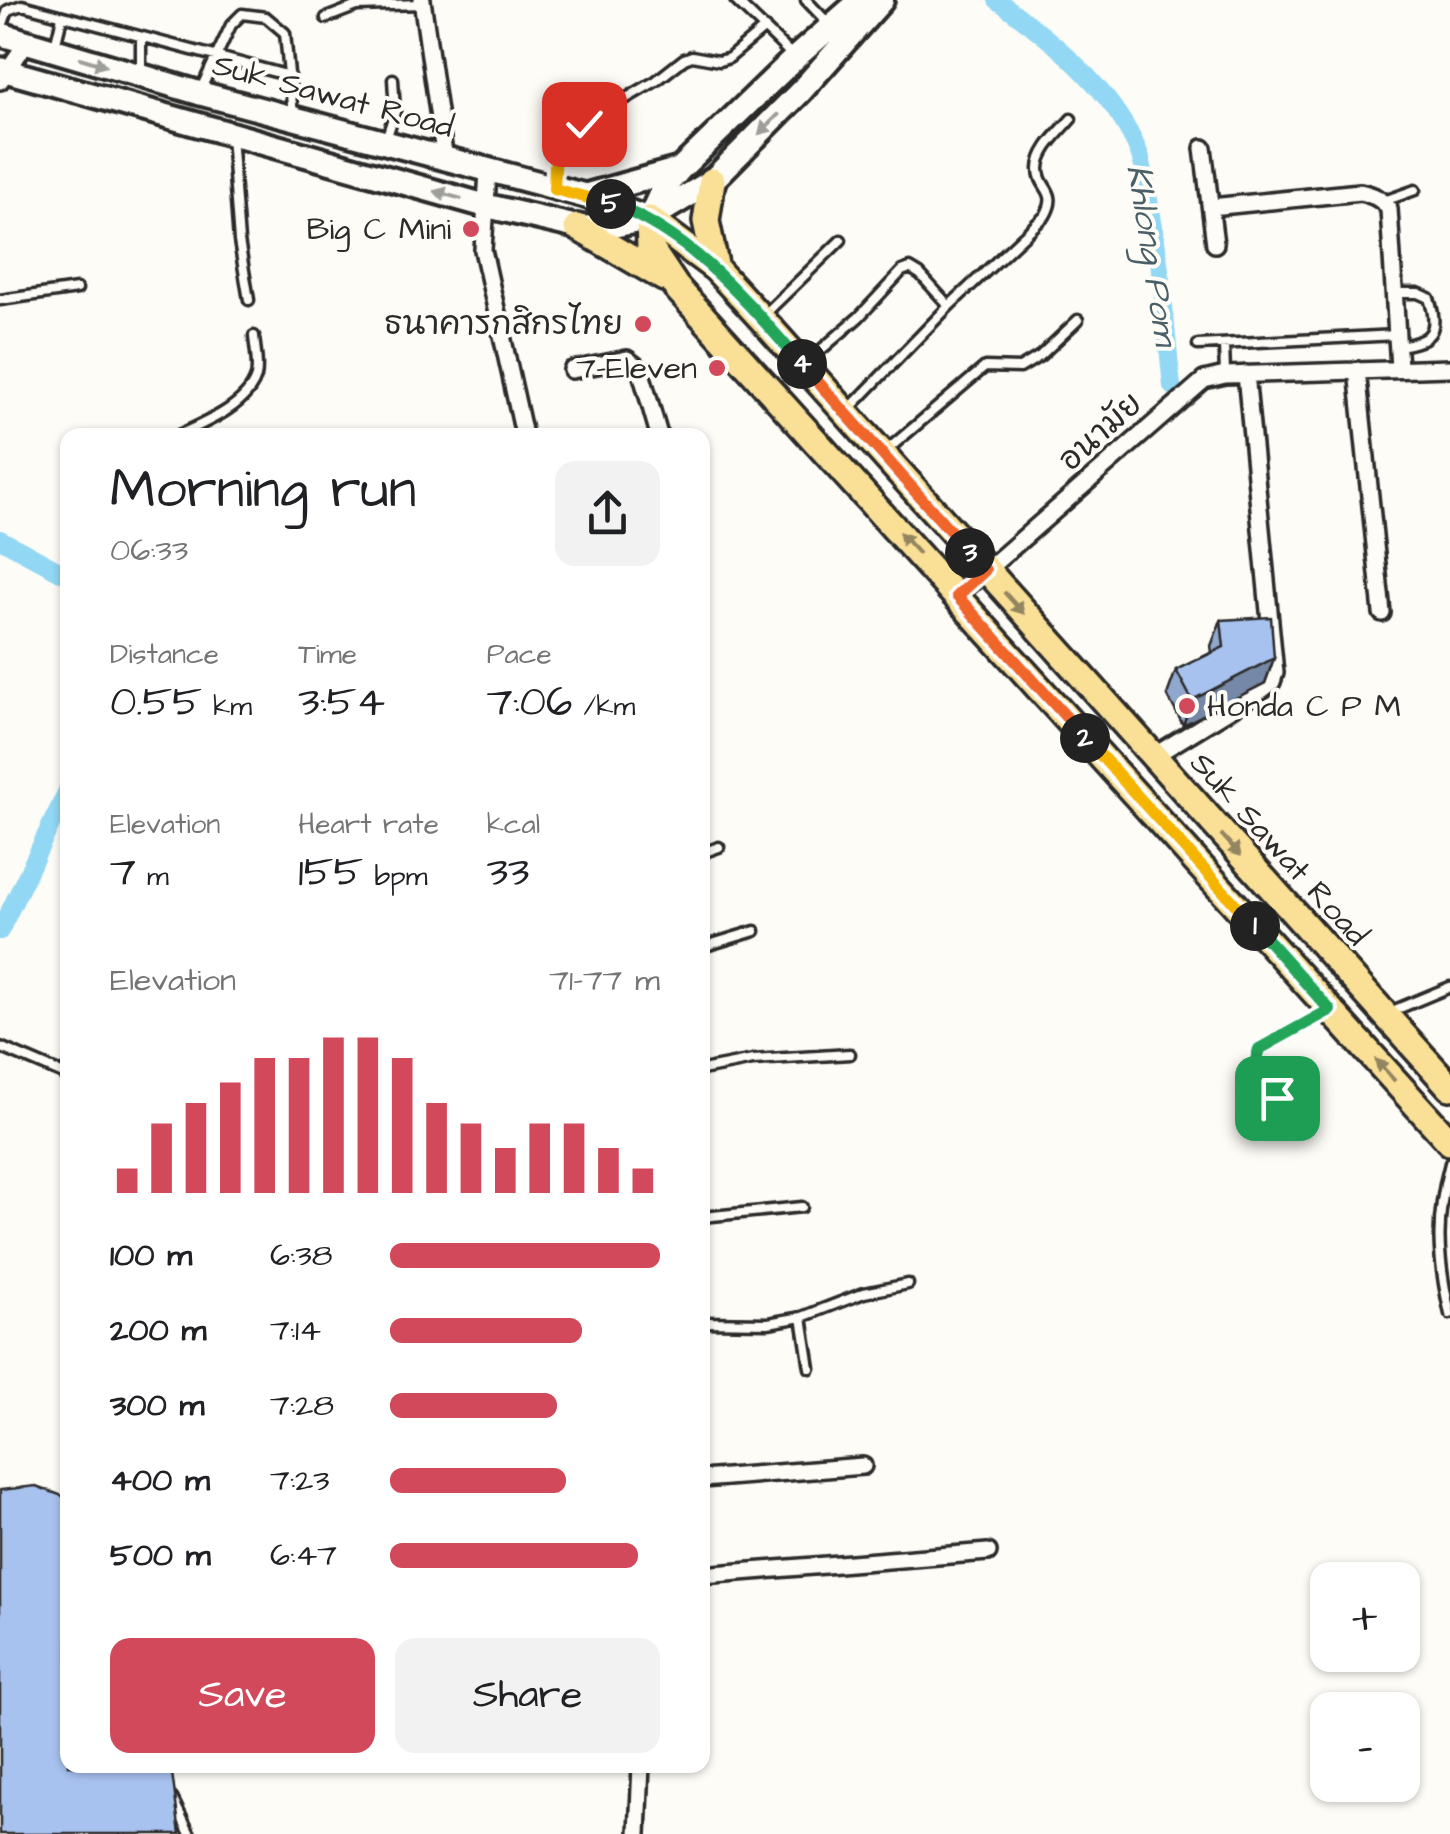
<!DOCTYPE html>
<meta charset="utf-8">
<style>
:root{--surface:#fff;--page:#f2f2f2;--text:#202124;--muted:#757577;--accent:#d1495b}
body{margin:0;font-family:"Architects Daughter","Playpen Sans Thai",sans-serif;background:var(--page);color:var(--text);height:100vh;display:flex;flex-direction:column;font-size:38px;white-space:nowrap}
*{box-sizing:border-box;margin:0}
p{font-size:32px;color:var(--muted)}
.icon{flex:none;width:55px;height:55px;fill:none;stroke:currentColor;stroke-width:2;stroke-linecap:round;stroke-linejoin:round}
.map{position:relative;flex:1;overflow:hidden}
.details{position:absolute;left:60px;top:428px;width:650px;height:1345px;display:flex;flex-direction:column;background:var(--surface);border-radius:20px;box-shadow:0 2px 8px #0004}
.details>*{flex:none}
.fabs{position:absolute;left:1310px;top:1562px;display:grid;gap:20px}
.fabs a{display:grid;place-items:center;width:110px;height:110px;border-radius:20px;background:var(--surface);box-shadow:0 2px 8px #0004;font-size:50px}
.pin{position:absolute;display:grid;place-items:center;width:85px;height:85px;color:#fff;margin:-42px;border-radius:20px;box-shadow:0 5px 15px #0006}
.km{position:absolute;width:50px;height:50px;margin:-25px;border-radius:50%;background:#222;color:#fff;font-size:28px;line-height:50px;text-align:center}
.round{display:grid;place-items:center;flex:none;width:105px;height:105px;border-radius:20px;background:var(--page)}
.overview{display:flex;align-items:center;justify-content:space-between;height:170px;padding:0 50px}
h1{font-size:55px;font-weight:600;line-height:75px}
.stats{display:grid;grid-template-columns:repeat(3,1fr);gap:15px;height:170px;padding:10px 50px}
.stats div{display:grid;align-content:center}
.stats b{font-size:42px;font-weight:600}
.stats small{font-size:28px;font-weight:400}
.stats p{font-size:28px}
.chart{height:280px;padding:20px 50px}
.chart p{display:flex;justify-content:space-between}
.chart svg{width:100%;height:180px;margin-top:10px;stroke:var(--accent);stroke-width:6}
.cta{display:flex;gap:20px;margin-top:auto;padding:20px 50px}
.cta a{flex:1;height:115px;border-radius:20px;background:var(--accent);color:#fff;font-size:40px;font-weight:600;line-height:115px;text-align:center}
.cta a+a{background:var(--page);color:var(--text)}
ul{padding:0 50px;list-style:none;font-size:32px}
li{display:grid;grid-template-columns:160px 120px 1fr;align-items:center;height:75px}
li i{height:25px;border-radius:12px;background:var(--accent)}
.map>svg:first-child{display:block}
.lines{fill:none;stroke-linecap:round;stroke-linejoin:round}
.canal{stroke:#92d7f3;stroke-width:18}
.service-casing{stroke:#2b2b2b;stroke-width:15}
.minor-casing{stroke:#2b2b2b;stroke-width:22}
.secondary-casing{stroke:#2b2b2b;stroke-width:30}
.primary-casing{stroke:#2b2b2b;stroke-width:32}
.service{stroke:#fdfcf7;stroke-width:8}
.minor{stroke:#fdfcf7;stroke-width:15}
.secondary{stroke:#fdfcf7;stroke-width:22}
.primary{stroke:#fadf96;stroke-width:25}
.wall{fill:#90a7ce;stroke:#2b2b2b;stroke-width:2.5}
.shaded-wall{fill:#7688a7;stroke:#2b2b2b;stroke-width:2.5}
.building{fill:#a8c2ef;stroke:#2b2b2b;stroke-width:2.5}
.oneway{fill:#9e9e9b}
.oneway2{fill:#928560}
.split-1-casing{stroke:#fff;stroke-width:20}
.split-2-casing{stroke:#fff;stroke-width:20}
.split-3-casing{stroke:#fff;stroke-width:20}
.split-4-casing{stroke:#fff;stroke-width:20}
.split-5-casing{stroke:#fff;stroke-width:20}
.split-6-casing{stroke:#fff;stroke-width:20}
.split-1{stroke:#22a559;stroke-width:12}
.split-2{stroke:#f5b400;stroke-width:12}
.split-3{stroke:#f0652b;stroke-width:12}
.split-4{stroke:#f0652b;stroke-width:12}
.split-5{stroke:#22a559;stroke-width:12}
.split-6{stroke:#f5b400;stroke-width:12}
.poi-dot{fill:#d1495b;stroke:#fdfcf7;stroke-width:4}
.labels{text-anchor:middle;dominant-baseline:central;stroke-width:8;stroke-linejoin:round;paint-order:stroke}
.street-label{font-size:32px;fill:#2b2b2b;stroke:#fdfcf7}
.poi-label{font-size:32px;fill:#2b2b2b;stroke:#fdfcf7;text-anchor:end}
.water-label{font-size:35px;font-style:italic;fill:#4a5f67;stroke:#fdfcf7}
</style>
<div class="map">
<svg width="1450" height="1834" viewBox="0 0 1450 1834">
<rect width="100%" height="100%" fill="#fdfcf7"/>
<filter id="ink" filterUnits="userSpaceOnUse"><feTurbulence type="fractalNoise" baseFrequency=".01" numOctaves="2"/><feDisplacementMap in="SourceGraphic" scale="20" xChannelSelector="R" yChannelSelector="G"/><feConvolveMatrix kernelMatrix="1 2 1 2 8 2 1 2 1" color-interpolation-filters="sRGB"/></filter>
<g filter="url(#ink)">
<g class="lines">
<path class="canal" d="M997,0C1051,39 1110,86 1138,150C1144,163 1145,181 1148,195C1161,257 1165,322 1172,386
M0,539L68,576
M0,931L68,789"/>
<g class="service-casing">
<path id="service" d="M735,0L793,56
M806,0L828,23
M326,18L357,6L422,4
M0,32L8,10L22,5L290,76
M141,38V72
M55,46L62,17
M200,91L231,25L242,14L266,17L285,33L293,115
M231,136L239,241L249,300
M386,139L395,112L393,79
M554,184L556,152L563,135L656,81L684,59L692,56L719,61L729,58L765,28
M1384,201L1415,190
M1394,293H1418L1429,298C1440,331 1432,342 1398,346
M0,300L77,289
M949,306L1045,216C1060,190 1039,190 1039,169C1039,150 1060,132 1071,119
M764,315L841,240
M1224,344L1225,374
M1198,345L1397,335
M807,362L859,317L902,271L910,268L920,274L949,306L847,411
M179,435C204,423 247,406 256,377C259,365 255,349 254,336
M886,451L985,367L1020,368L1040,356L1078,320
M702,853L719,847
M702,947L755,931
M1390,1012L1450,987
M0,1047L68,1076
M702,1070L753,1060L850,1054
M1306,1127C1233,1056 1238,1057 1326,1013
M1450,1163C1435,1219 1437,1257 1450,1314
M702,1217L802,1207
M802,1317L810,1368
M702,1322L768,1323L802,1317L864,1293L908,1284
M172,1798L190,1834"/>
</g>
<g class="minor-casing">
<path id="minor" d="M422,0L445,160
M0,81L27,42
M1203,148L1215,244
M488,172L483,250L524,435
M1211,207L1360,192C1373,195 1381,198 1389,209L1399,368
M572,370L627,359L640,369L659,435
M1357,370L1382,613
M957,596L1204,380L1225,375L1450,368
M1152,757L1263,689L1272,682L1275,673L1246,374
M702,1479L863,1466
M702,1575L988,1552
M638,1834L641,1765"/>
</g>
<g class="secondary-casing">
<path id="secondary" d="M0,34L199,93L583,195L649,219
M0,69L483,205L577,227L602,228L649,219L712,181L801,91L882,0
M587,195L680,169
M649,219L662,190L680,169L795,58L861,0"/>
</g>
<g class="primary-casing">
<path id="primary" d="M712,181L706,221L716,269
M577,227L664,278
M1450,1087L761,318L716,269L649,219L650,248L676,287L1450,1142"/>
</g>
<use href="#service" class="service"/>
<use href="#minor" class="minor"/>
<use href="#secondary" class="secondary"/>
<use href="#primary" class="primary"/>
</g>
<path class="wall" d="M1221,620L1274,658L1265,683L1183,725L1167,695L1176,670L1212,652L1211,646Z"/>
<path class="shaded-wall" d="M1274,658L1265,683L1183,725L1192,700Z"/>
<path class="building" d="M1271,617L1274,658L1192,700L1176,670L1224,647L1221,620Z
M36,1486L68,1498V1765H171L180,1834H0V1490Z"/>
<defs><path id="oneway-solid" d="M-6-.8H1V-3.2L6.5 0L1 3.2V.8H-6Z" transform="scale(2.5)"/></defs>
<g class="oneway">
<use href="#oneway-solid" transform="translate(93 62) rotate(17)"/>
<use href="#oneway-solid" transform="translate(769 124) rotate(135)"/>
<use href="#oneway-solid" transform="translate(448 195) rotate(-164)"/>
</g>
<g class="oneway2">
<use href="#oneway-solid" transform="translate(909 543) rotate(-132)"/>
<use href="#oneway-solid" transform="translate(1014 603) rotate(48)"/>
<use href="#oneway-solid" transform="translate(1231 845) rotate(48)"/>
<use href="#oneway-solid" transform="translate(1385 1070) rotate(-132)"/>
</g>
</g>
<g class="lines" filter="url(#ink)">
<g class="split-1-casing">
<path id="split-1" d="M1255,926L1330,1010L1259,1049L1254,1067L1262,1083L1277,1098"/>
</g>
<g class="split-2-casing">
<path id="split-2" d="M1085,738L1255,926"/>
</g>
<g class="split-3-casing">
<path id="split-3" d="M970,553L985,570L957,596L1085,738"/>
</g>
<g class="split-4-casing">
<path id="split-4" d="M802,364L970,553"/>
</g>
<g class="split-5-casing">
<path id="split-5" d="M611,204C693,235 745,300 802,364"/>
</g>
<g class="split-6-casing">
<path id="split-6" d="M584,124C552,142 556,155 554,189L611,204"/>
</g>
<use href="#split-1" class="split-1"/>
<use href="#split-2" class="split-2"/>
<use href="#split-3" class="split-3"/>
<use href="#split-4" class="split-4"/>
<use href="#split-5" class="split-5"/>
<use href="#split-6" class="split-6"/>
</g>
<g class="poi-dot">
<circle cx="471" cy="229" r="10"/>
<circle cx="643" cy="324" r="10"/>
<circle cx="717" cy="368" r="10"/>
<circle cx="1187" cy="706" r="10"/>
</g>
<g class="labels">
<g class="street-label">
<text transform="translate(333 96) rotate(15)">Suk Sawat Road</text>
<text transform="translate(1101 432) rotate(-42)">อนามัย</text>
<text transform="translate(1279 849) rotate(48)">Suk Sawat Road</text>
</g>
<g class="poi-label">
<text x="451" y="229">Big C Mini</text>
<text x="623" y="324">ธนาคารกสิกรไทย</text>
<text x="697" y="368">7-Eleven</text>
<text x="1207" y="706" text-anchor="start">Honda C P M</text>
</g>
<g class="water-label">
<text transform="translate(1152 255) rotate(81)">Khlong Pom</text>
</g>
</g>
</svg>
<div class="fabs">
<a>+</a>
<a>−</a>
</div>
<div class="pin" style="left:1277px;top:1098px;background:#1e9e55"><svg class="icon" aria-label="arrive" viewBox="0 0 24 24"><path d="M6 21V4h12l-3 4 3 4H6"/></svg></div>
<div class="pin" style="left:584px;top:124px;background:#d93025"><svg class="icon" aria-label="check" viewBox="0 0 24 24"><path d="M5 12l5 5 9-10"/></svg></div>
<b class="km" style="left:1255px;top:926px">1</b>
<b class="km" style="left:1085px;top:738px">2</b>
<b class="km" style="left:970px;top:553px">3</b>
<b class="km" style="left:802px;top:364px">4</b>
<b class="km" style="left:611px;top:204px">5</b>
<section class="details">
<div class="overview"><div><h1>Morning run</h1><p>06:33</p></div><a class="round"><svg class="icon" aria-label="share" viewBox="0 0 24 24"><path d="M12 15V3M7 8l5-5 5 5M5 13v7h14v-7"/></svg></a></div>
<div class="stats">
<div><p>Distance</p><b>0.55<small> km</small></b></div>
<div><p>Time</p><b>3:54</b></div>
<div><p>Pace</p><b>7:06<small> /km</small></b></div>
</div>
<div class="stats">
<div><p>Elevation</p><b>7<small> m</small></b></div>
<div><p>Heart rate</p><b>155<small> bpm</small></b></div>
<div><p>kcal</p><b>33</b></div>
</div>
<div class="chart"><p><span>Elevation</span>71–77 m</p>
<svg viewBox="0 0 160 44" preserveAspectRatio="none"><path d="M5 44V38M15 44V27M25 44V22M35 44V17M45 44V11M55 44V11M65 44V6M75 44V6M85 44V11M95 44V22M105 44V27M115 44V33M125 44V27M135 44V27M145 44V33M155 44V38"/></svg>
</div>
<ul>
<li><b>100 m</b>6:38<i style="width:100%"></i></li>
<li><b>200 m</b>7:14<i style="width:71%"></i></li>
<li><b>300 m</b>7:28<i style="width:62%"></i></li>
<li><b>400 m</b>7:23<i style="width:65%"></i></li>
<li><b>500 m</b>6:47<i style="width:92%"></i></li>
</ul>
<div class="cta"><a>Save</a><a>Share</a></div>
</section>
</div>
